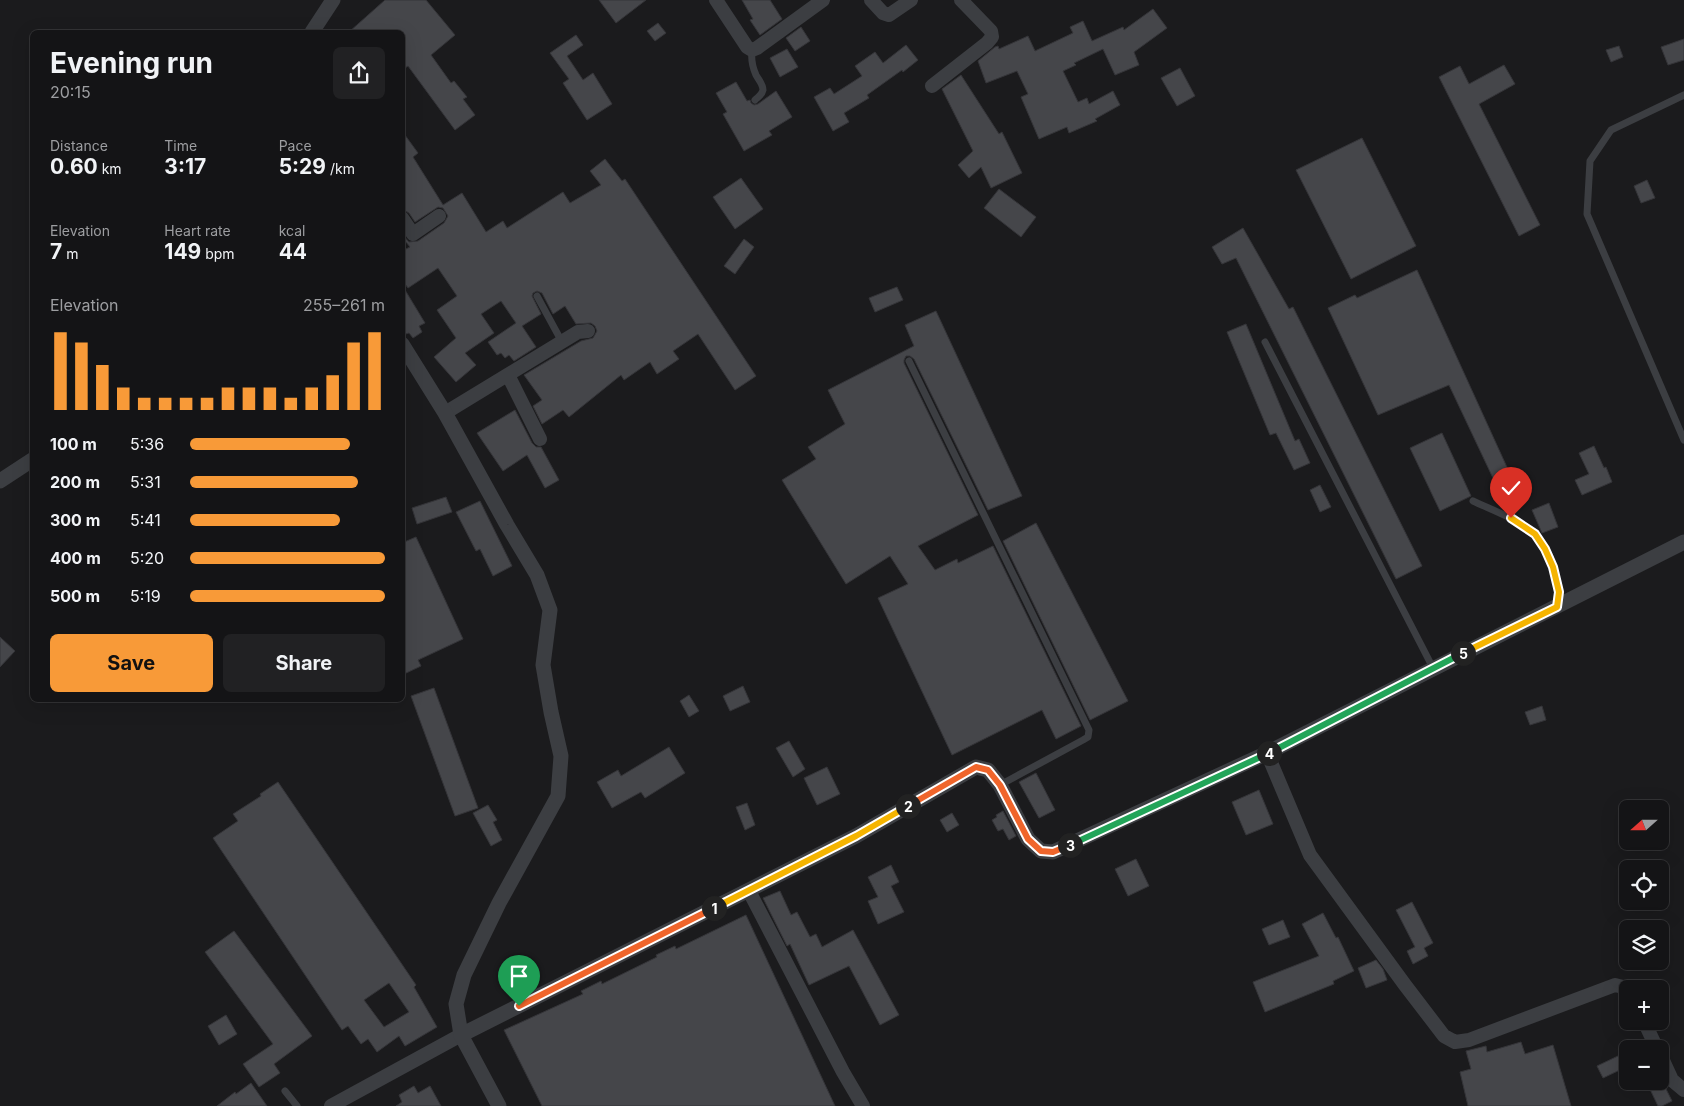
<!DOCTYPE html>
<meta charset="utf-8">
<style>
:root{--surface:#141416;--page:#212123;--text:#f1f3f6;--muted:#9d9ea1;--line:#333335;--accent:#f89a38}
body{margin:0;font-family:Inter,sans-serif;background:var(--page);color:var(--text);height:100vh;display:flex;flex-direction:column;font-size:19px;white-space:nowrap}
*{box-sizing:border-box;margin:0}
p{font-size:16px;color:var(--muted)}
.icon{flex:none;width:28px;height:28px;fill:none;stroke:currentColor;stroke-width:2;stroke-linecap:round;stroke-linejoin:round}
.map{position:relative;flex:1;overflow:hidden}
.details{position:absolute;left:30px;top:30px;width:375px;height:672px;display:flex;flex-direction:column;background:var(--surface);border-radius:8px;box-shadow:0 5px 20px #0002,0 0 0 1px var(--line)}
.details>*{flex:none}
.needle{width:32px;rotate:249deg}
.controls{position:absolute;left:1619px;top:800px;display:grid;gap:10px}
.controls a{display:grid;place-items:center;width:50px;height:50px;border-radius:8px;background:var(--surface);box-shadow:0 5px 20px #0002,0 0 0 1px var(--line);font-size:25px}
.pin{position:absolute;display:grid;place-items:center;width:42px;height:42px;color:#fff;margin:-51px -21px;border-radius:50% 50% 50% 0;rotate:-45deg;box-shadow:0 0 5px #0007}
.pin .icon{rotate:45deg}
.km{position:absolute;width:25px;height:25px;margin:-12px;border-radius:50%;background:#222;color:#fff;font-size:14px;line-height:25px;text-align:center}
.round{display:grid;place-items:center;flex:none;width:52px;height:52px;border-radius:8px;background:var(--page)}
.headline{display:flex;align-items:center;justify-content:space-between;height:85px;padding:0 20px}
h1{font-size:28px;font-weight:700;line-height:38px}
.figures{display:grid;grid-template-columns:repeat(3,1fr);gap:8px;height:85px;padding:5px 20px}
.figures div{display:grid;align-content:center}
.figures b{font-size:21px;font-weight:700}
.figures small{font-size:14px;font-weight:400}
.figures p{font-size:14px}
.chart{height:140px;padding:10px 20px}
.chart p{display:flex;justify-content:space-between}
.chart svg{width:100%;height:90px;margin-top:5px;stroke:var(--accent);stroke-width:6}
.primary-button{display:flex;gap:10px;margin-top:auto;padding:10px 20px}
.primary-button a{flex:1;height:58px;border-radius:8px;background:var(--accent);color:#111;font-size:20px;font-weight:700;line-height:58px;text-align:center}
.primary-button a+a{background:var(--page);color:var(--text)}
ul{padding:0 20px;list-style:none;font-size:16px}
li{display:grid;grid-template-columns:80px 60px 1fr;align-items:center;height:38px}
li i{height:12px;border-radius:6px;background:var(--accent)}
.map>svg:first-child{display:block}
.building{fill:#45464a;stroke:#353539;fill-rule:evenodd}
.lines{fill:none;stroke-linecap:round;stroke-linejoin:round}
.service{stroke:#3c3e42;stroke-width:7}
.minor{stroke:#3c3e42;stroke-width:14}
.tertiary{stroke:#3c3e42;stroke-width:15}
.split-1-casing{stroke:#fff;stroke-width:10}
.split-2-casing{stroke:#fff;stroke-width:10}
.split-3-casing{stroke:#fff;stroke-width:10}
.split-4-casing{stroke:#fff;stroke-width:10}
.split-5-casing{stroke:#fff;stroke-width:10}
.split-6-casing{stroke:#fff;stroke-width:10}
.split-1{stroke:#f0652b;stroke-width:6}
.split-2{stroke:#f5b400;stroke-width:6}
.split-3{stroke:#f0652b;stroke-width:6}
.split-4{stroke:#22a559;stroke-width:6}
.split-5{stroke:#22a559;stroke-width:6}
.split-6{stroke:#f5b400;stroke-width:6}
</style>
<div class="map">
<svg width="1684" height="1106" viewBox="0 0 1684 1106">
<rect width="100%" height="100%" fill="#1b1b1d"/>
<path class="building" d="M385,0H426L455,35L431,55L451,83L454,81L467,97L463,99L475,115L455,130L408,66L402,70V32H349Z
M599,0H646L616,23Z
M742,0H770L782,19L760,35L750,20L753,19Z
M1153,9L1167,28L1134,52L1139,65L1115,75L1103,49L1074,63L1076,65L1063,71L1078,102L1087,98L1089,104L1113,91L1120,105L1095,119L1097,121L1069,133L1067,127L1039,139L1021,97L1028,94L1017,71L986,83L978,61L995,47L998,46L999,49L1028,36L1035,51L1073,33L1070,27L1083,21L1092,41L1123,27L1124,30Z
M658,23L666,33L655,41L647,31Z
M801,27L810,41L795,51L786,38Z
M576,35L583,45L567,56L583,80L593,73L612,104L587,120L563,83L569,79L550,53Z
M1684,39V60L1668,65L1661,47Z
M906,45L918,60L903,72L902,70L867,95L869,98L844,113L849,122L833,131L814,97L830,88L834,94L862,76L855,66L875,52L883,63Z
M1619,46L1623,57L1611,62L1606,50Z
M787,49L798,67L780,77L770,58Z
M1504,65L1515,84L1479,104L1540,225L1519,236L1439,77L1460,66L1469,84Z
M1180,68L1195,96L1177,106L1161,78Z
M961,75L999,134L1002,132L1022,173L991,188L981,167L969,178L958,165L973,151L942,89Z
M736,82L747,101L750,100L751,103L754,105L758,104L776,91L792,117L769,131L772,135L744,151L723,114L727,112L716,93Z
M402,131L418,153L413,157L443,205L462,193L486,232L503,221L507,228L563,192L570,203L601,185L590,171L605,159L622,181L625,179L756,376L735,390L698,334L673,351L679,359L657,374L650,362L624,380L621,375L569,417L563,410L542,424L533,406L542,400L524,375L581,341L593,338L597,331L595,326L591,323L576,324L565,306L553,314L542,293L537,291L533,293L532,296L541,314L522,326L536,347L514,361L509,355L505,358L501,353L497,355L488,342L516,323L501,301L481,314L494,333L465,353L476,365L456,382L434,357L456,338L437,310L457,296L438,268L408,288L402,280V251L410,247L402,237V234L409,242L418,241L444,223L448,216L443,208L438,207L415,222L409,213L402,209Z
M1362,138L1416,246L1351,279L1296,170Z
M741,178L763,209L735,229L713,197Z
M1647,180L1655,198L1641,203L1634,186Z
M999,189L1036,217L1021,237L984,208Z
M1243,228L1289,309L1293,307L1422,566L1396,579L1236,258L1222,264L1212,247Z
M744,239L754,247L735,274L724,266Z
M1417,270L1516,487L1501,495L1449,385L1378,415L1328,308L1355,295L1357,298Z
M402,285L425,323L419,326L422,332L413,338L409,333L402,335Z
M897,287L903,300L875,312L869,298Z
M936,311L1022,496L988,510L914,359L910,356H906L904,360V363L978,515L918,546L935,570L957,559L958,563L993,546L1081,726L1056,739L1042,710L952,755L878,598L908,584L890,556L846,584L782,480L816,459L808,447L845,424L828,390L914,346L905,325Z
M1246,324L1295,441L1299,439L1310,463L1294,470L1276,433L1270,435L1227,332Z
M515,410L532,443L536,447H541L559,480L545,488L527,455L503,471L477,433Z
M1442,433L1471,496L1440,511L1410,448Z
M1594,446L1604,468L1606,467L1612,482L1582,495L1575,480L1589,474L1579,453Z
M1320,485L1331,507L1320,512L1310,490Z
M446,497L452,512L417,524L412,508Z
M480,501L512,566L493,576L480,549L476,551L456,512Z
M1549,503L1558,527L1542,533L1532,510Z
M1036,523L1128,701L1090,720L1003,541Z
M416,537L463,639L418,660L421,666L402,675V543Z
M0,637L15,651L0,667Z
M743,686L750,702L730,711L723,696Z
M434,688L478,808L455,816L411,696Z
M689,695L699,711L689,717L680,701Z
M1542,706L1546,720L1530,725L1525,712Z
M789,741L805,769L793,777L776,748Z
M669,747L685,773L645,798L641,792L612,808L597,782L618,770L621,776Z
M827,767L840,794L817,805L804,778Z
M1036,773L1055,810L1039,818L1019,782Z
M278,782L416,985L414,987L437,1027L405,1046L399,1036L377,1052L368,1039L361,1044L348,1026L342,1030L213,838L238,821L233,814L261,796L260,794ZM389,983L409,1012L384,1027L364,1000Z
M1259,790L1273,824L1246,835L1232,802Z
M747,803L755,825L745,830L736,807Z
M488,805L497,820L493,822L502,840L491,846L473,813Z
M1003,811L1016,836L1009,840L1003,829L998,831L992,820L997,817L996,815Z
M952,813L959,825L947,832L940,820Z
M1136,859L1149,886L1128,896L1115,869Z
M891,865L899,882L891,886L904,912L878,924L868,901L878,897L868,877Z
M780,891L791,915L797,912L810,937L816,934L822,947L853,930L899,1015L880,1025L849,966L809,985L790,944L787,946L763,898Z
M1412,902L1433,943L1424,948L1428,956L1413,964L1407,951L1415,947L1396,910Z
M1323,913L1336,938L1338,937L1354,971L1333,981L1334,984L1265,1012L1253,982L1319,956L1302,924Z
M746,915L835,1106H542L504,1030L583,994L581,991L601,981L602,984L657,957L656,955L675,946L676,949Z
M1283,920L1290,937L1269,945L1262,929Z
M234,931L312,1036L274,1064L280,1073L259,1087L243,1064L273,1044L205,952Z
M1376,960L1383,969L1387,980L1366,988L1358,968Z
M226,1015L237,1034L219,1045L208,1026Z
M1521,1042L1525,1054L1553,1045L1571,1106H1468L1460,1072L1471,1069L1466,1051L1486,1046L1487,1052Z
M1618,1056L1624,1068L1603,1078L1597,1066Z
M1646,1081H1662L1672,1101L1662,1106H1658Z
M251,1083L267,1106H217L235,1092L236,1094Z
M414,1086L418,1093L430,1086L441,1106H396L402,1102L399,1095Z"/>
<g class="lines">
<path class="service" d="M752,50C751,58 752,66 756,75C758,79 763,84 763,90C762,95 758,97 755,100
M1684,95L1611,130L1590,161L1587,214L1684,440
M537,296L562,342
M1265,342L1433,668
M909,361L1089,730L1088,737L1083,740L1000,785
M1473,501C1492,510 1520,520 1535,534C1553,551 1560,583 1557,606
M285,1091L297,1106"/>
<path class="minor" d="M716,0L747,47L752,50L757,48L823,0
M871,0L883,13L889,15L911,0
M932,86L987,43L992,37L991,31L961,0
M402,218L413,234L439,216
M508,375L540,439
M445,413L578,332L588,331
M1267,753L1310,855L1405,985L1444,1036L1455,1042L1469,1040L1615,985L1623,987L1628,991
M749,891L843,1072L863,1106
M1644,1021L1657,1049
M1660,1054L1672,1080L1684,1090
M331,1106L461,1035"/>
<path class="tertiary" d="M312,32L333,0
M402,344L445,413L507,525L537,575L550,610L543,665L551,712L561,756L558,796L499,903L464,975L456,1004L461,1035L499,1106
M0,481L32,460
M461,1035L856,836L976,767L988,770L1000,785L1028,839L1041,851L1053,852L1267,753L1684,542"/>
</g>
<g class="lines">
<g class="split-1-casing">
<path id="split-1" d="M519,1006L714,908"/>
</g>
<g class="split-2-casing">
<path id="split-2" d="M714,908L856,836L908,806"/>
</g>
<g class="split-3-casing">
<path id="split-3" d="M908,806L976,767L988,770L1000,785L1028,839L1041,851L1053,852L1070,845"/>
</g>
<g class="split-4-casing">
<path id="split-4" d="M1070,845L1269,753"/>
</g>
<g class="split-5-casing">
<path id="split-5" d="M1269,753L1463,653"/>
</g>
<g class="split-6-casing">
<path id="split-6" d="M1463,653L1557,607L1559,592L1553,567L1545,549L1535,534L1511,518"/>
</g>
<use href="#split-1" class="split-1"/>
<use href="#split-2" class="split-2"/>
<use href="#split-3" class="split-3"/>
<use href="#split-4" class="split-4"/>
<use href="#split-5" class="split-5"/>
<use href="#split-6" class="split-6"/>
</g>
</svg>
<div class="controls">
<a><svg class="needle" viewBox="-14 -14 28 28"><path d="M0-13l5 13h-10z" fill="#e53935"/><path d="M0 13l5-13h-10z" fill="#9d9ea1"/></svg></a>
<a><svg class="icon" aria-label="locate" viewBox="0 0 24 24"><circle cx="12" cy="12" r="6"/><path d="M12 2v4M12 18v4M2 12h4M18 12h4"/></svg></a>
<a><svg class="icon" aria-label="layers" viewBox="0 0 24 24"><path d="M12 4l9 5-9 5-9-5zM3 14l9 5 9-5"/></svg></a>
<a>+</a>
<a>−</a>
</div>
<div class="pin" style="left:519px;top:1006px;background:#1e9e55"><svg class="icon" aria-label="arrive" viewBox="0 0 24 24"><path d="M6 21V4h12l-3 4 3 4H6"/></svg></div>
<div class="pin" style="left:1511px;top:518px;background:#d93025"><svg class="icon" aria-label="check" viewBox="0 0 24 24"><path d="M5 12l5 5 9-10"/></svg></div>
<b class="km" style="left:714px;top:908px">1</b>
<b class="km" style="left:908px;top:806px">2</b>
<b class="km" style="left:1070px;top:845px">3</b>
<b class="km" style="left:1269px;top:753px">4</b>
<b class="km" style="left:1463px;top:653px">5</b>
<section class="details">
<div class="headline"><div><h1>Evening run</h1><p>20:15</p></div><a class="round"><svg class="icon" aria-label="share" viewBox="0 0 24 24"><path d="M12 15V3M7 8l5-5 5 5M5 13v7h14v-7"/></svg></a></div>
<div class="figures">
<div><p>Distance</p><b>0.60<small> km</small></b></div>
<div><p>Time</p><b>3:17</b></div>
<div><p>Pace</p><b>5:29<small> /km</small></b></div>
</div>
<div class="figures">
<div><p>Elevation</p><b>7<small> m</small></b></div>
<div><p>Heart rate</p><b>149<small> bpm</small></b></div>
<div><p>kcal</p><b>44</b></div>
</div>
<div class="chart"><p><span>Elevation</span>255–261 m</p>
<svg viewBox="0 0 160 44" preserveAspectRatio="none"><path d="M5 44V6M15 44V11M25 44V22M35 44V33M45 44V38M55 44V38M65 44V38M75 44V38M85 44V33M95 44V33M105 44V33M115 44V38M125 44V33M135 44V27M145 44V11M155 44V6"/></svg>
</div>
<ul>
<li><b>100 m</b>5:36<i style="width:82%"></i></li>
<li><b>200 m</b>5:31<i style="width:86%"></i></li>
<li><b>300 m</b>5:41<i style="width:77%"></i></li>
<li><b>400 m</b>5:20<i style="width:100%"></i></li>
<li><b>500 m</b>5:19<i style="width:100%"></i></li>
</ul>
<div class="primary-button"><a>Save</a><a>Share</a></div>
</section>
</div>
